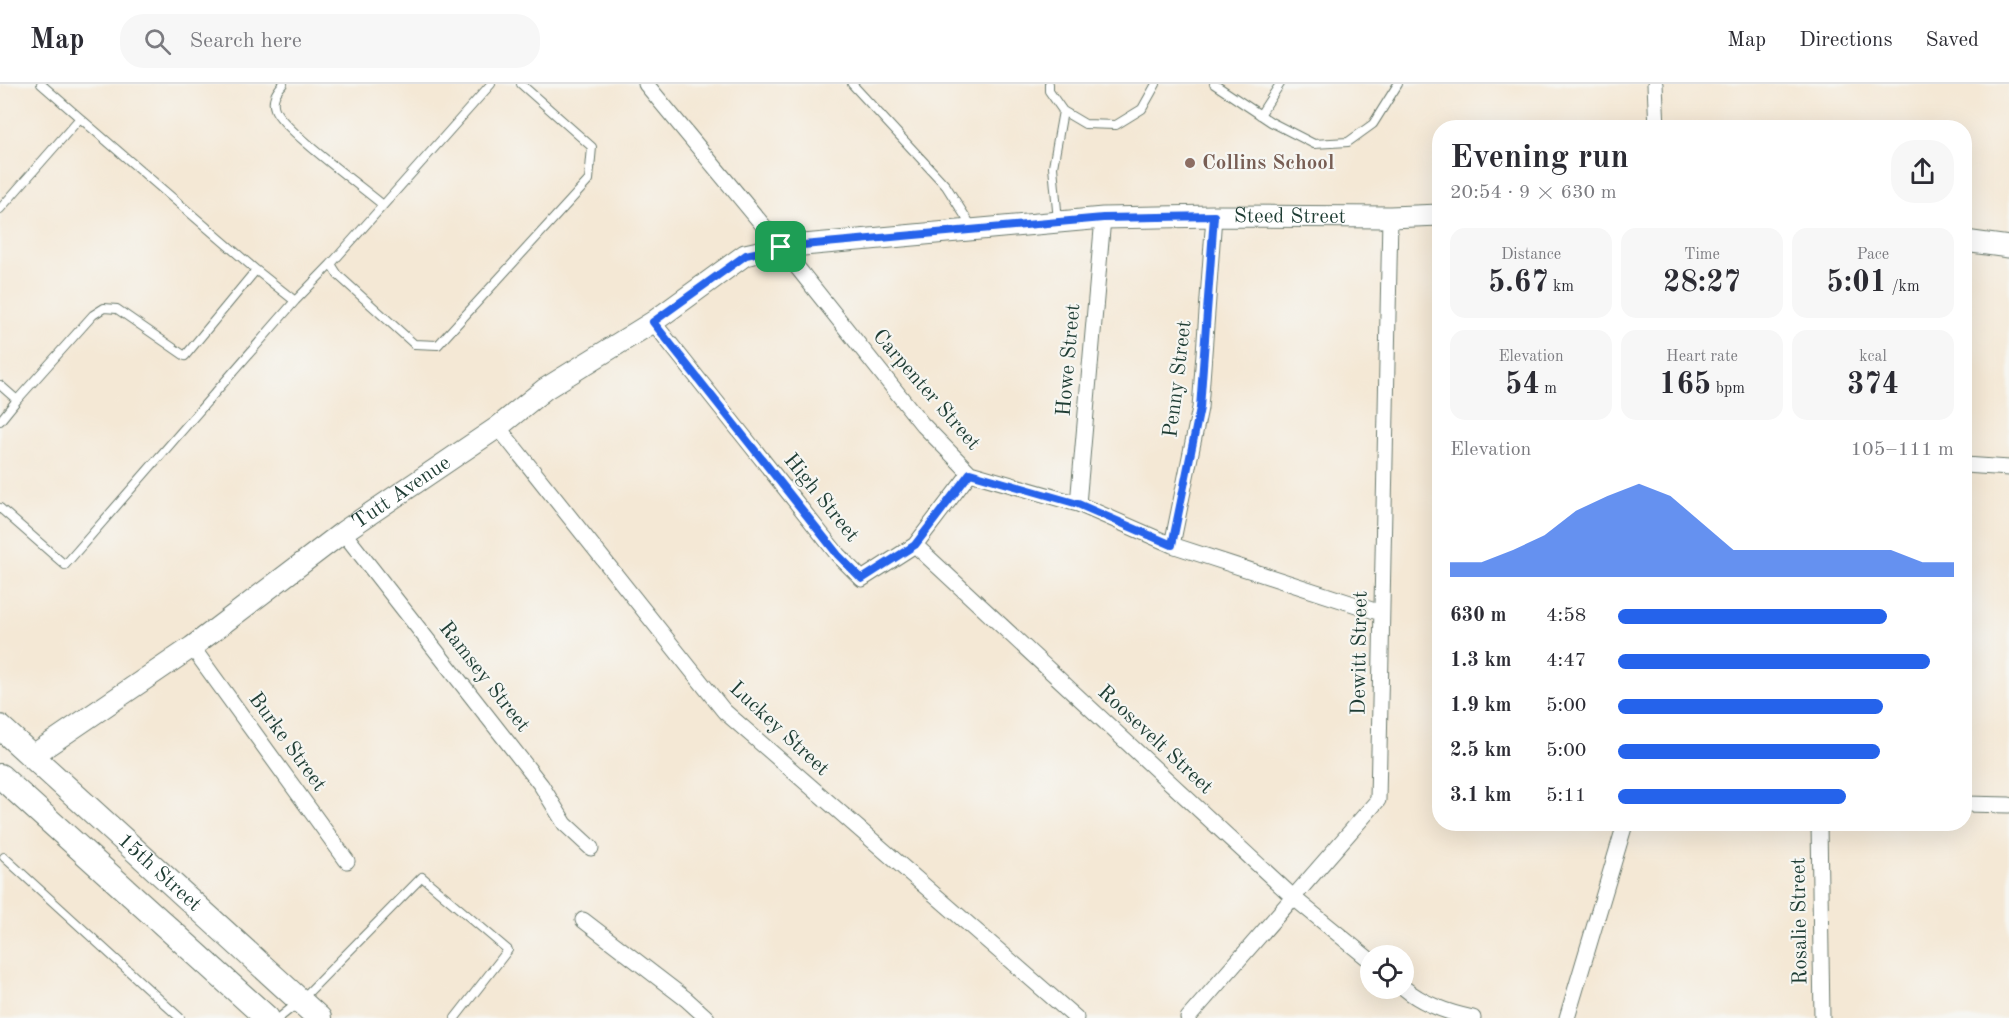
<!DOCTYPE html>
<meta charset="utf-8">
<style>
:root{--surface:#fff;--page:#f7f7f7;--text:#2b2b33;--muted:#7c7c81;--line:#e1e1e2;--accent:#2563eb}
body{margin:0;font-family:"Old Standard TT",serif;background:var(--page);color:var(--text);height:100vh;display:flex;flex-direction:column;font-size:22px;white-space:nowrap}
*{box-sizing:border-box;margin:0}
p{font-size:20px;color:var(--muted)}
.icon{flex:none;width:33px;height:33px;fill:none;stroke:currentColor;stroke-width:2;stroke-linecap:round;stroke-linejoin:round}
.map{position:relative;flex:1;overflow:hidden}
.side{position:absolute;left:1432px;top:36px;width:540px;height:711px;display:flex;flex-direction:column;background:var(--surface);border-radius:24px;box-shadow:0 6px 24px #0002}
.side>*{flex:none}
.controls{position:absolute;left:1360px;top:861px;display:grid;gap:12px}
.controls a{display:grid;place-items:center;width:54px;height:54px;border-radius:50%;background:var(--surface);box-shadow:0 6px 24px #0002;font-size:30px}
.pin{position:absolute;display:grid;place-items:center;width:51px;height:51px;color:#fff;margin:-26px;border-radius:12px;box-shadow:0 3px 9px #0006}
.round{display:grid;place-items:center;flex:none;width:63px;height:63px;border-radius:24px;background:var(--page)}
.summary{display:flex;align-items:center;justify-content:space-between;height:102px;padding:0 18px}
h1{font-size:33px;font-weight:600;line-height:45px}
.metrics{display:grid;grid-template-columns:repeat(3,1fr);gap:9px;height:102px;padding:6px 18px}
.metrics div{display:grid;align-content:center;border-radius:15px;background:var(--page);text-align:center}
.metrics b{font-size:30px;font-weight:600}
.metrics small{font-size:16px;font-weight:400}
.metrics p{font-size:16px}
.chart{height:168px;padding:12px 18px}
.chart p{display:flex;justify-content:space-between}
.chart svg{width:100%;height:108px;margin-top:6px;fill:var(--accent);opacity:.7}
ul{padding:0 18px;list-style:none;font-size:20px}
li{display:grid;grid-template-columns:96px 72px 1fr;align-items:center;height:45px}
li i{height:15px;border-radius:8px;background:var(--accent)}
header{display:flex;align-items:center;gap:36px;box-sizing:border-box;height:84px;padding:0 30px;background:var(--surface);border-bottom:2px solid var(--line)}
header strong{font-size:28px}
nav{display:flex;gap:33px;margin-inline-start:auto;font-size:21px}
.search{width:420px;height:54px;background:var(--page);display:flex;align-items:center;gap:15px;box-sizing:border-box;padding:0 21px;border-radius:24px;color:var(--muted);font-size:22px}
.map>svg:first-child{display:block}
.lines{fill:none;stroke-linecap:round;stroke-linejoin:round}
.lane-casing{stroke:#6a796c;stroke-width:10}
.street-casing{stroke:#6a796c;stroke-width:17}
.secondary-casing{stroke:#6a796c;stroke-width:23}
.primary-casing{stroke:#6a796c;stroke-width:26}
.lane{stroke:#fff;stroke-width:8}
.street{stroke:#fff;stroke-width:15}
.secondary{stroke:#fff;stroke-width:21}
.primary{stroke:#fff;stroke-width:24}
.route-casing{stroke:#fff;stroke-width:12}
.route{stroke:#2563eb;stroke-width:8}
.education-dot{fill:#8d6e63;stroke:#f6f6f2;stroke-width:2}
.labels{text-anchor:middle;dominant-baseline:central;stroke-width:4.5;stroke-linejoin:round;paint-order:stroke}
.education-label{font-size:21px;font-weight:bold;fill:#785e54;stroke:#f6f6f2;text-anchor:start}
.street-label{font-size:21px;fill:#1f3d34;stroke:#f6f6f2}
</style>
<header>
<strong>Map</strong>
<div class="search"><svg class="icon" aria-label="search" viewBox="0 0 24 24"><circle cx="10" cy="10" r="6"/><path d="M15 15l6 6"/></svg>Search here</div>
<nav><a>Map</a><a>Directions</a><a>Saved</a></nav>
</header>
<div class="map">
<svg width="2009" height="934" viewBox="0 0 2009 934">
<rect width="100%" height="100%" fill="#f6f6f2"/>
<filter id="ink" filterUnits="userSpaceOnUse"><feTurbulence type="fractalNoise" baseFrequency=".0167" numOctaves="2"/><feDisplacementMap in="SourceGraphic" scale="12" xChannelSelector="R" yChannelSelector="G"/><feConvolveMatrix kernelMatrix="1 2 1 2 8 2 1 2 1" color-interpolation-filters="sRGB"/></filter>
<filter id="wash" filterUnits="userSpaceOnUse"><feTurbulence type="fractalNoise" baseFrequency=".008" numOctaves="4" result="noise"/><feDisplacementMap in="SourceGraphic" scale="24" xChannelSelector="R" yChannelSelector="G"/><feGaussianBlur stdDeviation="1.35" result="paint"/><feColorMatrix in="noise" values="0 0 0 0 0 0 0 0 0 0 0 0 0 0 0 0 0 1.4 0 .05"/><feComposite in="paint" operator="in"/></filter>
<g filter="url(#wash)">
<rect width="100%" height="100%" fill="#f4e8d5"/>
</g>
<g filter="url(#ink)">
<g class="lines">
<g class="lane-casing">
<path id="lane" d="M283,0C277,7 271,15 275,25C281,44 363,104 383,121
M491,0L331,180L338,191L414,260L438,261L589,96L592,63L521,0
M852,0L946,102L972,143
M1049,0V7L1063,27L1085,40L1116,41L1142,25L1156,0
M1214,0L1271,38L1314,60L1348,58L1373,40L1398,0
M1260,31L1280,0
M0,125L80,34L41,0
M1058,137L1053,83L1063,27
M295,217L331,180
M0,301L17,316L93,231L104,224L117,225L185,272L256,186L80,34
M0,337L17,316
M0,424L65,481L295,217L256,186
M4,773L180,934
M279,934L300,917L422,793L508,866L455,934"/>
</g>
<g class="street-casing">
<path id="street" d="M646,0L781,163L922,340L970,389L1078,420L1172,461L1381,529
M1655,0L1657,44
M653,238L838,471L862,495L915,461L970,389
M498,343L724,627L1076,934
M1965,381L2009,384
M1078,420L1103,134
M343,448L541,701L565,740L591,764
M915,461L1294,814L1371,877
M1172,461L1200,324L1214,132
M192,563L347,777
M1965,720L2009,721
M1819,740L1822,934
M583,836L686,915L707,934
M1404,904C1423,920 1449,929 1473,934
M1188,934L1378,716L1390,133
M1567,934L1625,740"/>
</g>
<g class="secondary-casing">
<g id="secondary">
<path d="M1965,157L2009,163"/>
<path id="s1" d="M32,672L192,563L343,448L498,343L545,305L653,238L745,171L781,163L1103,134L1214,132L1390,133L1440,131"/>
</g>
</g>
<g class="primary-casing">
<g id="primary">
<path id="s2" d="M0,643L319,934"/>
<path d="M0,692L267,934"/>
</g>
</g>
<use href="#lane" class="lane"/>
<use href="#street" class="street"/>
<use href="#secondary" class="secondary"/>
<use href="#primary" class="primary"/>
</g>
</g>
<g class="lines" filter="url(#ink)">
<g class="route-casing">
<path id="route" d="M1214,132L1200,324L1172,461L1078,420L970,389L915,461L862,495L838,471L653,238L746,171L781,163L1103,134Z"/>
</g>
<use href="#route" class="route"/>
</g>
<circle class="education-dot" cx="1190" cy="79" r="6"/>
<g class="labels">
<g class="education-label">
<text x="1202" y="79">Collins School</text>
</g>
<g class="street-label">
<text stroke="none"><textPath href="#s1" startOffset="1419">Steed Street</textPath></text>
<text transform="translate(1069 276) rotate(-85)">Howe Street</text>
<text transform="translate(1178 295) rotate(-83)">Penny Street</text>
<text transform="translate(926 306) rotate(49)">Carpenter Street</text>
<text stroke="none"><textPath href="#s1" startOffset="454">Tutt Avenue</textPath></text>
<text transform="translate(821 414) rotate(51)">High Street</text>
<text transform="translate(1360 569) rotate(-89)">Dewitt Street</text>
<text transform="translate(484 593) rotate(52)">Ramsey Street</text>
<text transform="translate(779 645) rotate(43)">Luckey Street</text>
<text transform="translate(1155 656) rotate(43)">Roosevelt Street</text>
<text transform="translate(287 658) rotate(54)">Burke Street</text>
<text stroke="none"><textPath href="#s2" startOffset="216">15th Street</textPath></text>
<text transform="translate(1800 837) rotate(-91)">Rosalie Street</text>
</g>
</g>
</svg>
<div class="controls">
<a><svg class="icon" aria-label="locate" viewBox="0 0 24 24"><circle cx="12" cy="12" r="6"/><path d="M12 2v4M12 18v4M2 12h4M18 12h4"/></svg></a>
</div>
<div class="pin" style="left:781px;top:163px;background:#1e9e55"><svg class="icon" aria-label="arrive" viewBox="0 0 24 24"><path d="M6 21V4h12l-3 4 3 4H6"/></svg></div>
<section class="side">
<div class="summary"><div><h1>Evening run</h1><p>20:54 · 9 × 630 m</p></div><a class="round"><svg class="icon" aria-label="share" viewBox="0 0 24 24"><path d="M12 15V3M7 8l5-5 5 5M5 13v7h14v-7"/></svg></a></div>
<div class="metrics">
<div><p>Distance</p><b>5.67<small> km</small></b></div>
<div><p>Time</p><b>28:27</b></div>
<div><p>Pace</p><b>5:01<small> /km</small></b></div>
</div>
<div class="metrics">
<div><p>Elevation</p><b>54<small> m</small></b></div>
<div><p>Heart rate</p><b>165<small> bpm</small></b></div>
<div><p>kcal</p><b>374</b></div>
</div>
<div class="chart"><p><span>Elevation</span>105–111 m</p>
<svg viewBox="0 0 160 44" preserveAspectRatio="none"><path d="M0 44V38L10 38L20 33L30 27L40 17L50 11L60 6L70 11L80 22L90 33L100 33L110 33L120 33L130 33L140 33L150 38L160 38V44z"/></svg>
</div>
<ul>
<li><b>630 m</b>4:58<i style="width:80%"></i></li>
<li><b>1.3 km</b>4:47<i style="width:93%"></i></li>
<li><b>1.9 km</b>5:00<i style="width:79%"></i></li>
<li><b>2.5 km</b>5:00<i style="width:78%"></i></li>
<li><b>3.1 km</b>5:11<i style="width:68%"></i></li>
</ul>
</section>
</div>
